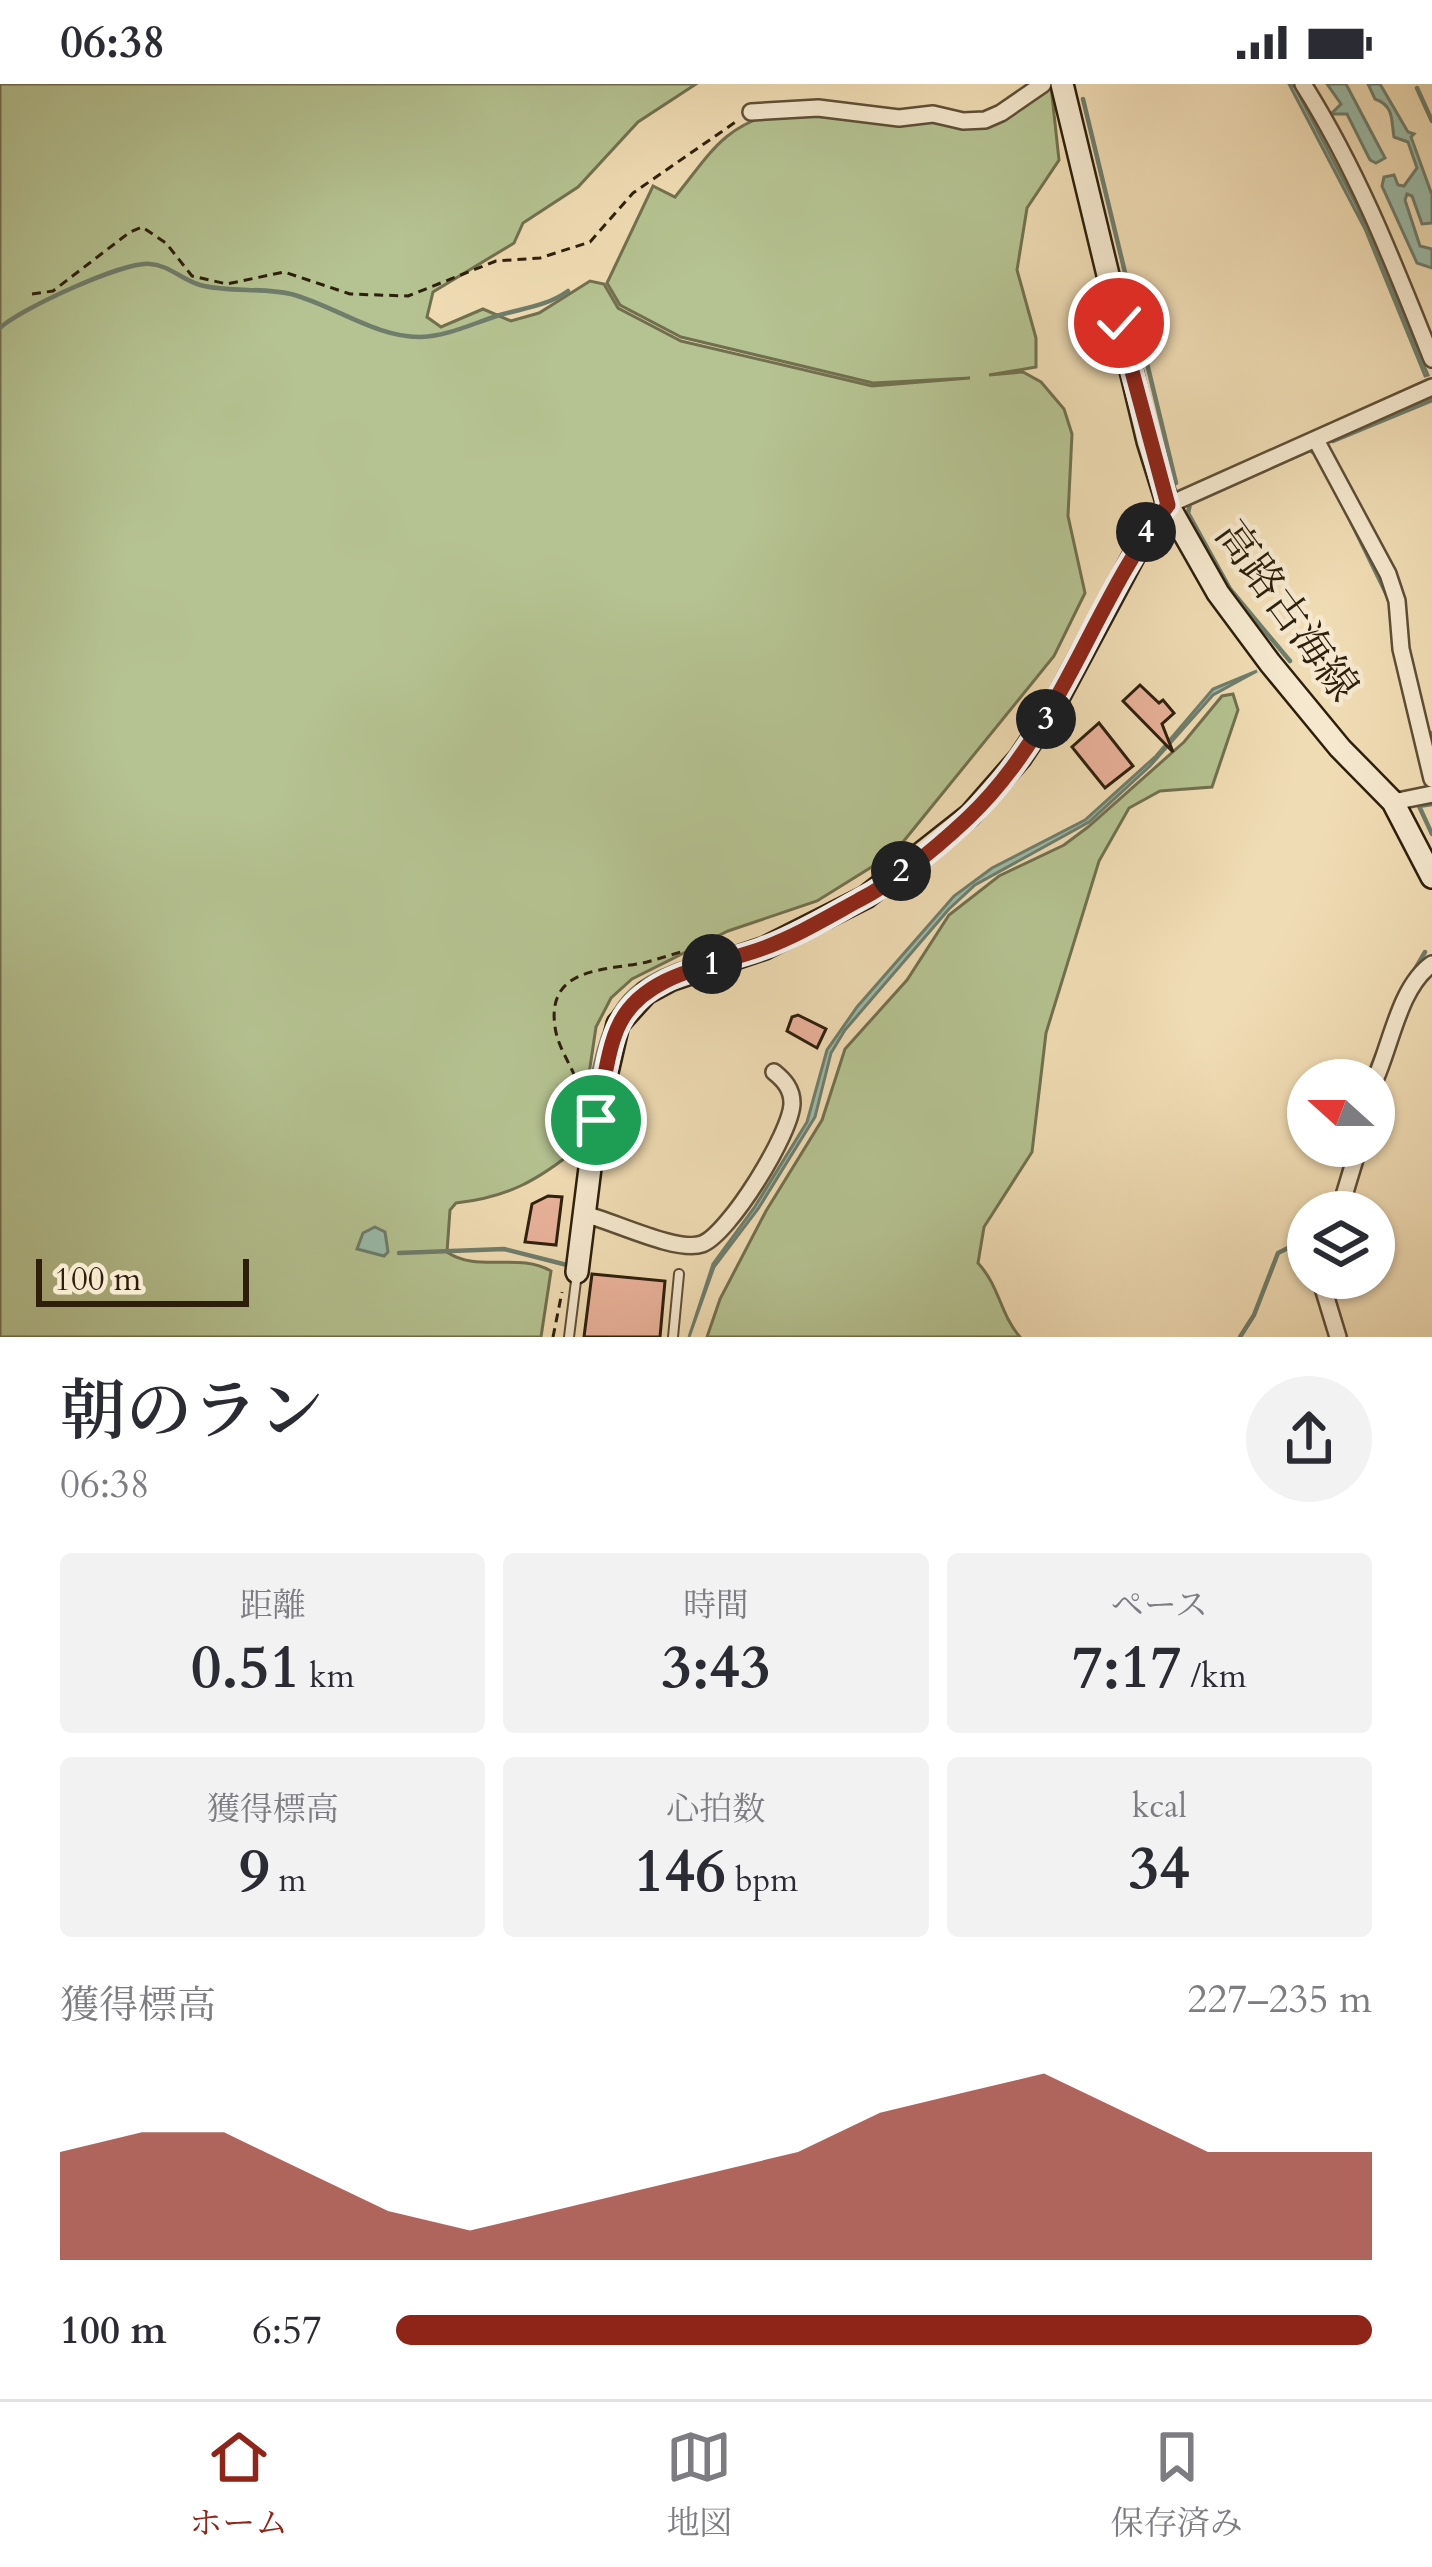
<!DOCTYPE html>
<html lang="ja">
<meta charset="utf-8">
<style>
:root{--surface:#fff;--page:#f2f2f3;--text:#2b2b33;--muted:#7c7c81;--line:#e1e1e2;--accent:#8f2418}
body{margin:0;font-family:Cardo,"Noto Serif JP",serif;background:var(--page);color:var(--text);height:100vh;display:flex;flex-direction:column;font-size:45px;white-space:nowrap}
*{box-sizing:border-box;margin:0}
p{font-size:39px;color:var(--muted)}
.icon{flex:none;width:66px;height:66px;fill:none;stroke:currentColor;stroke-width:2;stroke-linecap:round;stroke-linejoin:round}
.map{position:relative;height:1253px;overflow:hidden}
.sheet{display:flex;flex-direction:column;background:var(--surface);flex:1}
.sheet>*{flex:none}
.needle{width:78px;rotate:291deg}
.fabs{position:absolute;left:1287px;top:975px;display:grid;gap:24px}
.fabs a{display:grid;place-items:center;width:108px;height:108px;border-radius:50%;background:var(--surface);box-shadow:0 3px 9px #0004;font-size:60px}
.scale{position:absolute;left:36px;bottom:30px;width:213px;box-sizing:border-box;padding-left:12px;border:6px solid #2d1f0c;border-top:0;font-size:33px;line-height:42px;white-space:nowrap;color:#2d1f0c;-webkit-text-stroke:9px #f5e8ce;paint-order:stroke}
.pin{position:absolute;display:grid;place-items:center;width:102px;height:102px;color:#fff;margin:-51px;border:6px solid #fff;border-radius:50%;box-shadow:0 3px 12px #0007}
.km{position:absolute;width:60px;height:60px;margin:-30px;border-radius:50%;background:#222;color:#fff;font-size:33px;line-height:60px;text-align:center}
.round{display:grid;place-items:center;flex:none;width:126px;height:126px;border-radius:63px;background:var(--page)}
.head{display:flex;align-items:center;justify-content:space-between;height:204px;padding:0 60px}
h1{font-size:66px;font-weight:600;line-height:90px}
.stats{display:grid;grid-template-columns:repeat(3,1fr);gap:18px;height:204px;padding:12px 60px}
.stats div{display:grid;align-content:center;border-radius:12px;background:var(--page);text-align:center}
.stats b{font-size:60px;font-weight:600}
.stats small{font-size:33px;font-weight:400}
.stats p{font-size:33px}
.chart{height:336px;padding:24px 60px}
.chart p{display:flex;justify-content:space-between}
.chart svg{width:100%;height:216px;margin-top:12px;fill:var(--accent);opacity:.7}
ul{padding:0 60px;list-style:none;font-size:39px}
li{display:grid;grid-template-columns:192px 144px 1fr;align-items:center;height:90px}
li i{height:30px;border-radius:15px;background:var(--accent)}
.status{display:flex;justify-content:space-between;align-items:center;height:84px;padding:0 60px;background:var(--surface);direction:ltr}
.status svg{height:33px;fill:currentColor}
.dock{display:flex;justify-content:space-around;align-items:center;height:168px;border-top:3px solid var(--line);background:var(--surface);font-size:33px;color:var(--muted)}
.dock a{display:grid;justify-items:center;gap:6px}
.dock .on{color:var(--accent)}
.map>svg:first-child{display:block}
.green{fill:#b5c291;stroke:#71704e;stroke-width:3}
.water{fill:#9bbcaa;stroke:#6f7d6b;stroke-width:3}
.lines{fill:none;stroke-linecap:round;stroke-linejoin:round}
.stream{stroke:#6f7d6b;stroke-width:4.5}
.building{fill:#eab29b;stroke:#2d1f0c;stroke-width:3}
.lane-casing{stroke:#5e4e36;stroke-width:12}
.street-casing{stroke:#5e4e36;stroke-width:20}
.secondary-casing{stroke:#2d1f0c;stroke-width:26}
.path{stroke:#2d1f0c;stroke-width:3;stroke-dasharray:9 6;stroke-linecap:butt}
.lane{stroke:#f5e8ce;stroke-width:8}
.street{stroke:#f5e8ce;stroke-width:15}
.secondary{stroke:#f5e8ce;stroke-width:21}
.route-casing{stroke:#fff;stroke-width:24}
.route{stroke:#8f2418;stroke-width:15}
.labels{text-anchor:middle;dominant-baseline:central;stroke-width:9;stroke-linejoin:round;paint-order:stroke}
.street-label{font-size:42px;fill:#2d1f0c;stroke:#f5e8ce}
</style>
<div class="status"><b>06:38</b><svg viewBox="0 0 49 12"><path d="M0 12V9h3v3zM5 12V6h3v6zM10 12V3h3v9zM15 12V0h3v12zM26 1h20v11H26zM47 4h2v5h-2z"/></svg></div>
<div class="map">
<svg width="1432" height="1253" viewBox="0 0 1432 1253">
<rect width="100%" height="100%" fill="#f0dcb4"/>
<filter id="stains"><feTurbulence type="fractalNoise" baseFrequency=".00167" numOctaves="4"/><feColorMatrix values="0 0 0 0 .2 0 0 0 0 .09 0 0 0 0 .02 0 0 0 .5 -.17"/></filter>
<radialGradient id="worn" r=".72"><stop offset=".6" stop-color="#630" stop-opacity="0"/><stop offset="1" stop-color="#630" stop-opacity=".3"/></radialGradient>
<path class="green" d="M0,0H696L638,38L578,103L523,139L514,159L433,208L427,233L441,243L483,225L511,237L539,229L590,197L604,200L618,224L681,257L872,302L970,294L873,299L681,253L620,221L607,199L653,102L675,113C710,70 723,41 780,28L1002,34L1051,2L1059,76L1027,124L1017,186L1036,254V283L989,291L1023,288L1041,298L1064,325L1072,350L1068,432L1085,509L1054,572L894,769L817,817L728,847L632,895L611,914L596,943L578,1064C538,1096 509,1113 456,1119L450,1126L447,1168C477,1189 518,1168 551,1187L541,1253H0Z
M1233,610L1238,626L1212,703L1160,707L1129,724L1099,777L1046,949L1032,1068L984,1143L978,1179C1000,1203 1000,1230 1020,1253H707L720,1215L766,1127L822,1036L845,965L907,896L949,831L999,792L1064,761L1088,743L1184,658L1222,612Z"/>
<path class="water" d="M1289,0L1295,3L1357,122L1428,291L1425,292L1365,145Z
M1327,0H1346L1385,74L1376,79L1370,76L1347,30H1331L1341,20Z
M1368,0H1380L1408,48L1414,50L1411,53L1432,111V139L1422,140L1412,112L1407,110L1405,116L1420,162L1432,165V184L1417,179L1382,102L1384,93L1394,91L1398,101L1404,102L1417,84L1408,58L1394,53C1391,38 1395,22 1375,15Z
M1257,587L1213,611L1150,682L1089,738L975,801L949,825L845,946L831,969L815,1033L758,1125L714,1183L689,1253L713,1180L754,1124L807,1038L827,966L857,923L954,812L992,784L1085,736L1156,672L1213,605Z
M725,866L726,868L641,902L620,922L584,1053C582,1035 588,1015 591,997C608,905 637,888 725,866Z
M375,1143L385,1148L388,1168L384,1172L357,1165L363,1149Z"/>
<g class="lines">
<path class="stream" d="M1417,4L1432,37
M1083,15L1176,399
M0,244C20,225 124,177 150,180C169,181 182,196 200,201C230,209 261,203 291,210C333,221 377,254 421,253C448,252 474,239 500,231C524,224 547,222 568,207
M1333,357L1432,316
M1347,429L1387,511
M1290,577L1230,505L1188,429L1190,420L1310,366L1318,371
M1432,649V650
M1432,720L1419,722L1432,750
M1399,913L1425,868
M1366,996L1382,957
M1334,1123L1350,1062
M399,1169L504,1165L567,1181
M1240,1253L1254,1231L1278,1169L1308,1154"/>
</g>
<path class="building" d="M1140,601L1159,619L1163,616L1174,629L1162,640L1173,668L1123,617Z
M1099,639L1133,682L1105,704L1072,663Z
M798,931L826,945L817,964L787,947L792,933Z
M548,1112L562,1113L556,1161L525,1158L532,1120Z
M592,1190L665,1197L660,1253H584Z"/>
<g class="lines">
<g class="lane-casing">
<path id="lane" d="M569,1253L577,1189
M673,1253L679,1190"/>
</g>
<g class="street-casing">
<path id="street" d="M1303,0C1358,87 1394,180 1432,275
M751,28L818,24L899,34L933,30L963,37L985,36L1001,29L1043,0
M1316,356L1388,490L1397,517L1401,565L1432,695
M1168,421L1432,303
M1393,718L1432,710
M1374,998C1391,962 1399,903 1432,880
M1339,1128L1359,1062
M584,1130C613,1137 677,1169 702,1160C729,1150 792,1048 792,1019C792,1005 784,996 774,988
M1320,1194L1338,1253"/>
</g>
<g class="secondary-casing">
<path id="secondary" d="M1062,0L1148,357L1168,421L1218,509L1270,579L1340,664L1393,718L1432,793
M577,1188L596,1036L618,940L646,909L670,896L765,864L866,813L970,731L1020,674L1050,629L1146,449L1168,421"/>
</g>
<path class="path" d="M32,210L53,207L130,148L142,143L166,159L192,192L227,200L284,188L350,210L408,212L496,177L540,174L590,158L633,109L737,37
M580,1022C582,990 559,972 555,943C546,881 608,887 647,878C672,871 693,863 719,860
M553,1253L562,1208"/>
<use href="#lane" class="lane"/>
<use href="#street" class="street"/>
<use href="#secondary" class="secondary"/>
</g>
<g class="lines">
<g class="route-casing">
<path id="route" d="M596,1036C603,1009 607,963 620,939C645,889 714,882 761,865C795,853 828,833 859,816C898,796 936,764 968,734C1061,646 1092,519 1168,421L1119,239"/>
</g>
<use href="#route" class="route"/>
</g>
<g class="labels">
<g class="street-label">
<text transform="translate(1287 527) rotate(54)">高路古海線</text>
</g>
</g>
<rect width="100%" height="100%" filter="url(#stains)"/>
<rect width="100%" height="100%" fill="url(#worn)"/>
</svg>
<div class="fabs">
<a><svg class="needle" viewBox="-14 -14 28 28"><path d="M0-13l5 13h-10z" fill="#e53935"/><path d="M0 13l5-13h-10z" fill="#7c7c81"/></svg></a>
<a><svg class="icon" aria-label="layers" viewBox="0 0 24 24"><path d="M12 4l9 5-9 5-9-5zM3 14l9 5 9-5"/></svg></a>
</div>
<div class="scale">100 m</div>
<div class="pin" style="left:596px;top:1036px;background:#1e9e55"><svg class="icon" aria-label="arrive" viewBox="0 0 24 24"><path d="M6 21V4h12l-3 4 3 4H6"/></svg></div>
<div class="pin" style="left:1119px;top:239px;background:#d93025"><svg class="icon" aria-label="check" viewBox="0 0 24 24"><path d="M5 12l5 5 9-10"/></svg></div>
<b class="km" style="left:712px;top:880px">1</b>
<b class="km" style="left:901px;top:787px">2</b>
<b class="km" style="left:1046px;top:635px">3</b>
<b class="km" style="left:1146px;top:448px">4</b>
</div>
<section class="sheet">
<div class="head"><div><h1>朝のラン</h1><p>06:38</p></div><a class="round"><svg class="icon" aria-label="share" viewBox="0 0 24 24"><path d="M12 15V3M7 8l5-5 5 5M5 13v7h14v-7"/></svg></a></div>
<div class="stats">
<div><p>距離</p><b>0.51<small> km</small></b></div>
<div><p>時間</p><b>3:43</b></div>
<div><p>ペース</p><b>7:17<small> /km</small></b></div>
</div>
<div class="stats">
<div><p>獲得標高</p><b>9<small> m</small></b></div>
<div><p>心拍数</p><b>146<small> bpm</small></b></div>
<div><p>kcal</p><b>34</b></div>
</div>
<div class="chart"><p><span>獲得標高</span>227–235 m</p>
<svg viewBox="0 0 160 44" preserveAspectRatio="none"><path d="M0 44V22L10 18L20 18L30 26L40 34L50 38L60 34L70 30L80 26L90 22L100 14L110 10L120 6L130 14L140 22L150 22L160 22V44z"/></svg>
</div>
<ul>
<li><b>100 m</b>6:57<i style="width:100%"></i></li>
</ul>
</section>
<nav class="dock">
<a class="on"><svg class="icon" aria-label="home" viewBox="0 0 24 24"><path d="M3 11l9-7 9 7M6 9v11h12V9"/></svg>ホーム</a>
<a><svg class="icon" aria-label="map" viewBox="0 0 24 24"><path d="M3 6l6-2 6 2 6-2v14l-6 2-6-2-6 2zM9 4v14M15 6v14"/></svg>地図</a>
<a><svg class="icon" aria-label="saved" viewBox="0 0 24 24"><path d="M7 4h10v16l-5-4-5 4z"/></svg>保存済み</a>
</nav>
